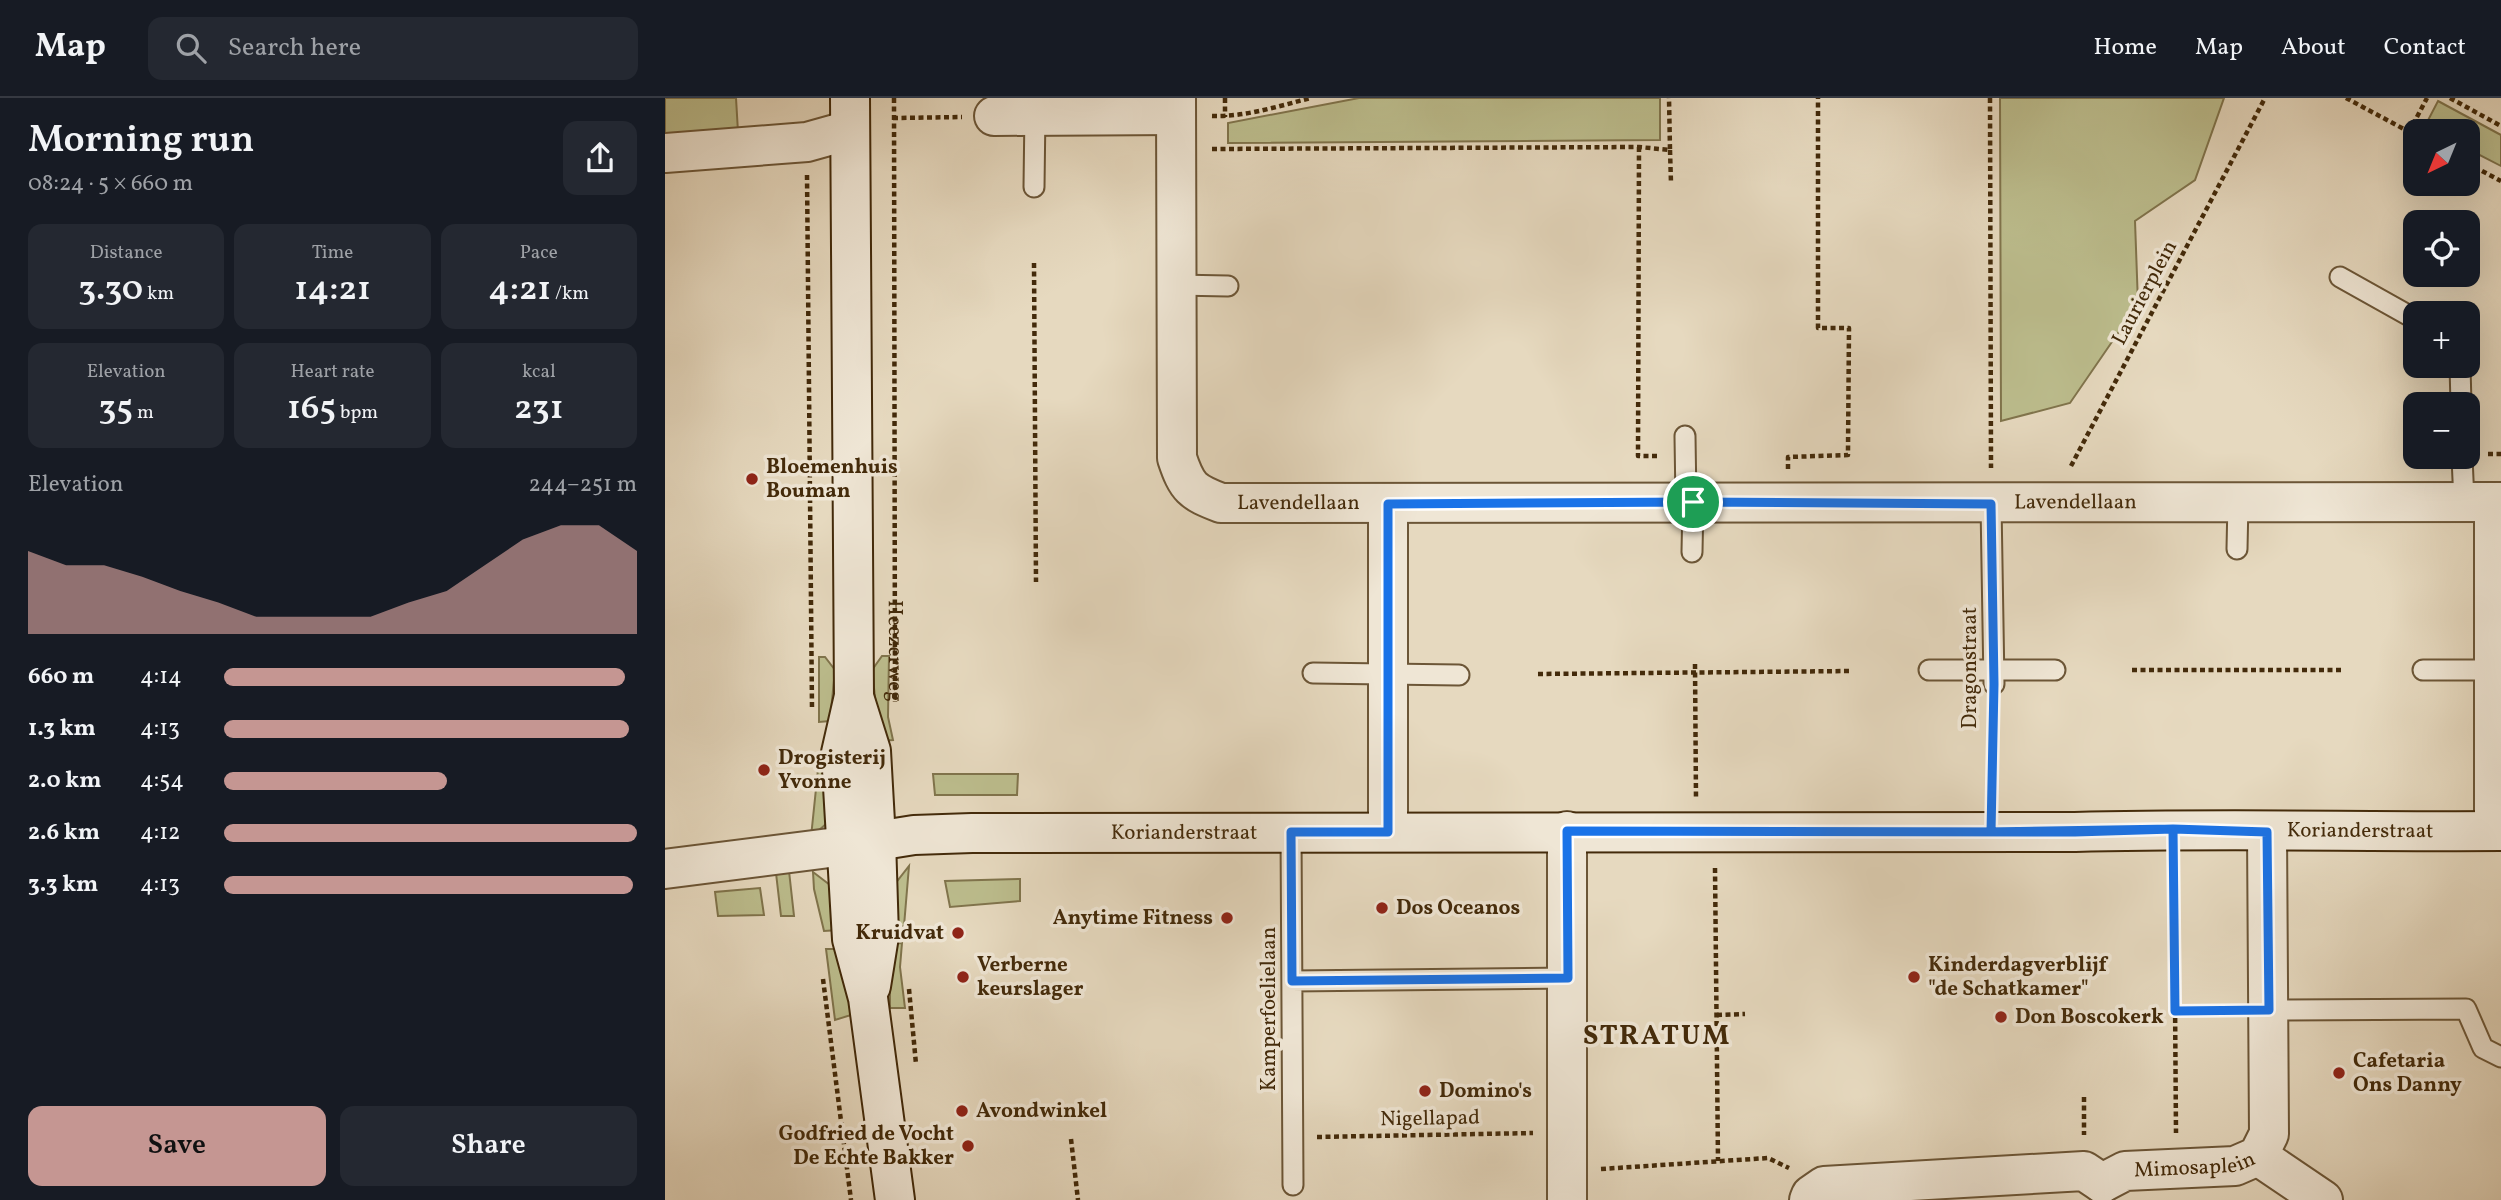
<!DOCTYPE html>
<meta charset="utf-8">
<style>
:root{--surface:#171b24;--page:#242831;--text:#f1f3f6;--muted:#9ea1a6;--line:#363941;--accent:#c59692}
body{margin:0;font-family:Vollkorn,serif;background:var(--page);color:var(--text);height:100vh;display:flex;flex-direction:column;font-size:26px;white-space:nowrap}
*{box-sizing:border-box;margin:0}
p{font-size:23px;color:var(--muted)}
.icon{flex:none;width:38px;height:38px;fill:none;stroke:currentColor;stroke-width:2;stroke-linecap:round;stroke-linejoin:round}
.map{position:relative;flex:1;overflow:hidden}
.side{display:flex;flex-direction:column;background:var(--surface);width:665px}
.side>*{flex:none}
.needle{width:46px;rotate:223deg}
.buttons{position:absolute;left:1738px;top:21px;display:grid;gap:14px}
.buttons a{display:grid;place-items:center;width:77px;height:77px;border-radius:14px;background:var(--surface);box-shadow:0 7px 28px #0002;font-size:35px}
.pin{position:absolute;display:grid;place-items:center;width:60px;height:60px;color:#fff;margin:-30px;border:4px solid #fff;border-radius:50%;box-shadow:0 2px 7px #0007}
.round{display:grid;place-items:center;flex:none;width:74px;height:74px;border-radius:14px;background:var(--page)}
.overview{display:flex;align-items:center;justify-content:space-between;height:119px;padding:0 28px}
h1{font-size:38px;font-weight:600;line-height:52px}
.stats{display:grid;grid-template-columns:repeat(3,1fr);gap:10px;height:119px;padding:7px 28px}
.stats div{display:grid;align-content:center;border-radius:14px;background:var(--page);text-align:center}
.stats b{font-size:35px;font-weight:600}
.stats small{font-size:19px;font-weight:400}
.stats p{font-size:19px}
.chart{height:196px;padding:14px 28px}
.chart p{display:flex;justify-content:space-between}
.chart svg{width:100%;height:126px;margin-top:7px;fill:var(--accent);opacity:.7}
.primary-button{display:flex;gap:14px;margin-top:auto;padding:14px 28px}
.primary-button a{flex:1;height:80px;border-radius:14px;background:var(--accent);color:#111;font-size:28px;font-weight:600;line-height:80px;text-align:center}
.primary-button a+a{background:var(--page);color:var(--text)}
ul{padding:0 28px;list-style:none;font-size:23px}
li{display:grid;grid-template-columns:112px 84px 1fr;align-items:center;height:52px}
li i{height:18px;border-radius:9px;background:var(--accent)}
header{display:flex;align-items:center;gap:42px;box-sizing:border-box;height:98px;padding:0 35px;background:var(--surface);border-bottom:2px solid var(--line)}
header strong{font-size:33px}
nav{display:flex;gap:38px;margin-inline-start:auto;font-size:24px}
.search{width:490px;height:63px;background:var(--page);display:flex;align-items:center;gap:18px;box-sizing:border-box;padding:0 24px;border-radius:14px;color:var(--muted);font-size:26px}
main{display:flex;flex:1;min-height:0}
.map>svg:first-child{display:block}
.green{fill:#bcbd8d;stroke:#80744c;stroke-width:2}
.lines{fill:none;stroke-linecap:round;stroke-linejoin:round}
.lane-casing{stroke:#6c5637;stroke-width:23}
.street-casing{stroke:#6c5637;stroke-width:42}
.secondary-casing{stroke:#432a0a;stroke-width:42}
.path{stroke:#432a0a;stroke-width:4.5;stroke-dasharray:5 3.5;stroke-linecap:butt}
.lane{stroke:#efe6d5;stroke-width:19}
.street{stroke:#efe6d5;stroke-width:38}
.secondary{stroke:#efe6d5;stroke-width:38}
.route-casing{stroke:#fff;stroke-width:14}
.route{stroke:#1a73e8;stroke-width:9}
.poi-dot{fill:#8f2418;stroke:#efe6d5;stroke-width:2.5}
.labels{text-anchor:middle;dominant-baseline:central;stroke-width:7;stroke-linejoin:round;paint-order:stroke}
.street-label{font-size:21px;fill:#432a0a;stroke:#efe6d5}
.poi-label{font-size:21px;font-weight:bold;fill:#432a0a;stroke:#efe6d5;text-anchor:start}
.district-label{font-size:28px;font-weight:bold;letter-spacing:2px;fill:#432a0a;stroke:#efe6d5}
</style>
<header>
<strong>Map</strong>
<div class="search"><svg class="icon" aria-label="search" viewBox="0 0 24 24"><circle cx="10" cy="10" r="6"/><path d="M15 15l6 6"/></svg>Search here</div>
<nav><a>Home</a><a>Map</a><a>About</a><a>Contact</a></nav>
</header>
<main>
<section class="side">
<div class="overview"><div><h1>Morning run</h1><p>08:24 · 5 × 660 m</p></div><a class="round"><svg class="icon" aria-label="share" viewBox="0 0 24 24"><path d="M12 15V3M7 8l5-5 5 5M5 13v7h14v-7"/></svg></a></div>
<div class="stats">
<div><p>Distance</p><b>3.30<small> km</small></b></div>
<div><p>Time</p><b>14:21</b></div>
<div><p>Pace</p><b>4:21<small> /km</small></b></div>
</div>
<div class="stats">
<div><p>Elevation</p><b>35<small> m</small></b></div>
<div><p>Heart rate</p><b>165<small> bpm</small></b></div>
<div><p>kcal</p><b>231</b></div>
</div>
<div class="chart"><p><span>Elevation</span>244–251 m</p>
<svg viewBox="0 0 160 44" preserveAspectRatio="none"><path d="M0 44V15L10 20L20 20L30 24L40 29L50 33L60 38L70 38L80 38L90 38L100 33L110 29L120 20L130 11L140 6L150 6L160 15V44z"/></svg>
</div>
<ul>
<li><b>660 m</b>4:14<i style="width:97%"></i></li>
<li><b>1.3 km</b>4:13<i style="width:98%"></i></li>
<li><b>2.0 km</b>4:54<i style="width:54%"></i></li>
<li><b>2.6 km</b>4:12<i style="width:100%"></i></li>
<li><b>3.3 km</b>4:13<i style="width:99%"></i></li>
</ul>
<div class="primary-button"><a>Save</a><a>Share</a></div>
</section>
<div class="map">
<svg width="1836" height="1102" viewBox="0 0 1836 1102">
<rect width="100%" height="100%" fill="#e6d9bf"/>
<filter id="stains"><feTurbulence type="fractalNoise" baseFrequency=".00286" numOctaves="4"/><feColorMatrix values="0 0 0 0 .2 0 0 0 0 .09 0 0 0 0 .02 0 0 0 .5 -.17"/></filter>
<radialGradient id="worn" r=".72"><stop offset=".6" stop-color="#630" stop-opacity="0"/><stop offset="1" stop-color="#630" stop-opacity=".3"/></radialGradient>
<path class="green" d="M0,0H71L73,34L0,40Z
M694,0H995V42L563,45V25Z
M1335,0H1559L1530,82L1470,123L1473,206L1405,305L1336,323Z
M1773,3L1836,37V68L1803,51L1802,33H1770L1760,28Z
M217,558H224L223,619L228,642L215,643L207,572Z
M154,559H160L170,572L165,623L154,624Z
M154,662H166L161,726L146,739Z
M268,676H353L352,697H270Z
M244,768L239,828L224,829L230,786Z
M124,773L129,818H116L111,775Z
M148,774L165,787L174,832L159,833L149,791Z
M355,781V803L285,809L280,783Z
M95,790L99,817L53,818L50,794Z
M237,845L235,869L240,910H225V846Z
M161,851H175L186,917L170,922Z"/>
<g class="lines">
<g class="lane-casing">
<path id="lane" d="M369,89L370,13
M1675,179L1750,221
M511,187L563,188
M1795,268L1796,306
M1020,338L1021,404
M1797,359L1799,404
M1326,406L1329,586
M1572,451L1573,404
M1027,454L1028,404
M1264,572H1390
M1758,572H1829
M648,575L794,577
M626,734L628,1087
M627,883L903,880
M1604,912L1801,911L1818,950L1836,959"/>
</g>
<g class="street-casing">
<g id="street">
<path id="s2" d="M511,0L512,360C522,390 527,394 556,405L1836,404"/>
<path d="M329,18L511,17"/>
<path d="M0,55L142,44L185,32"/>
<path d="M1829,404V733"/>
<path d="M902,733V1102"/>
<path d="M723,734V406"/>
<path d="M0,771L180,748"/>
<path d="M1593,1058L1658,1102"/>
<path id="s3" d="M1437,1085L1460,1073L1570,1068L1593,1058L1604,1036L1602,734"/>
<path d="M1144,1102L1146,1097L1159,1088L1419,1073L1437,1085"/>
</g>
</g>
<g class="secondary-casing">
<g id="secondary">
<path d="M185,0L189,598L176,655L187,841L203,900L230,1102"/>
<path d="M190,602L206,653L211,742L214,838L206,888"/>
<path id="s4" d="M180,748L249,737L307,735L1410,734C1552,730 1694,734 1836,733"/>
</g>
</g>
<g class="path">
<path id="s1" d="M229,0L230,604"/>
<path d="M560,0V19"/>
<path d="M1325,0L1326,370"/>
<path d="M1681,0L1750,37"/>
<path d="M1785,0L1836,28"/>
<path d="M547,18C580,19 614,8 646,0"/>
<path d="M228,20L297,19"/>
<path d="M1744,34L1762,0"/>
<path d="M974,49L973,358H995"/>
<path d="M547,51L974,49L1005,52L1004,0"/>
<path d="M1005,52L1006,85"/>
<path d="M1802,65L1836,83"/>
<path d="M142,77L147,611"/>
<path d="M369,165L371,484"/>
<path d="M1823,356H1836"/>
<path d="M1406,368L1600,0"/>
<path d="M1123,371V359L1183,357V353L1184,230H1153V0"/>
<path d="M1030,566L1031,701"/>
<path d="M1467,572H1678"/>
<path d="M873,576L1187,573"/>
<path d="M1327,700L1328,611"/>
<path d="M1509,767L1511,1035"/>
<path d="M1050,770L1053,1063"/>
<path d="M158,881L186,1102"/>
<path d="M244,891L251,966"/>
<path d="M1510,913H1568"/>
<path d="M1052,917L1080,916"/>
<path d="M1419,999V1037"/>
<path d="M652,1039L868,1035"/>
<path d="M406,1041L413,1102"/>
<path d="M936,1071L1103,1060L1124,1070"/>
</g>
<use href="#lane" class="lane"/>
<use href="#street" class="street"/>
<use href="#secondary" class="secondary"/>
</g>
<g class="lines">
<g class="route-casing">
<path id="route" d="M1028,404L723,406V734H626L627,883L903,880L902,733L1410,734L1508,731L1602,734L1604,912L1510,913L1508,731L1326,734L1329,586L1326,406L1028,404"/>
</g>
<use href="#route" class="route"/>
</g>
<g class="poi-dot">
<circle cx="87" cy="381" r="7"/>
<circle cx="99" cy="672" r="7"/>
<circle cx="717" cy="810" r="7"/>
<circle cx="562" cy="820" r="7"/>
<circle cx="293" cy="835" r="7"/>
<circle cx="298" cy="879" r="7"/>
<circle cx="1249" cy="879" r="7"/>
<circle cx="1336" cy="919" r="7"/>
<circle cx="1674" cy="975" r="7"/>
<circle cx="760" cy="993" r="7"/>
<circle cx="297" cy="1013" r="7"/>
<circle cx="303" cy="1048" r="7"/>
</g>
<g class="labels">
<g class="street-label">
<text transform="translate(1480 195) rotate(-62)">Laurierplein</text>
<text stroke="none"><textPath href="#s2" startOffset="1281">Lavendellaan</textPath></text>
<text stroke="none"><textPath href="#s2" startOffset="504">Lavendellaan</textPath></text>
<text stroke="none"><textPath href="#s1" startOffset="553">Heezerweg</textPath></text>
<text transform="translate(1305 570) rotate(-90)">Dragonstraat</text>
<text stroke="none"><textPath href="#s4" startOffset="340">Korianderstraat</textPath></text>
<text stroke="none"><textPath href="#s4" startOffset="1516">Korianderstraat</textPath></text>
<text transform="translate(604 911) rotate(-90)">Kamperfoelielaan</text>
<text transform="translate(765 1021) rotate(-1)">Nigellapad</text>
<text stroke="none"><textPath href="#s3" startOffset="96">Mimosaplein</textPath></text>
</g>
<g class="poi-label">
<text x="101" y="369">Bloemenhuis<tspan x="101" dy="24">Bouman</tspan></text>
<text x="113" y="660">Drogisterij<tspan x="113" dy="24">Yvonne</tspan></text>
<text x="731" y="810">Dos Oceanos</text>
<text x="548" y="820" text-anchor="end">Anytime Fitness</text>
<text x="279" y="835" text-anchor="end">Kruidvat</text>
<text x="312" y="867">Verberne<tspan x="312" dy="24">keurslager</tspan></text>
<text x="1263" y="867">Kinderdagverblijf<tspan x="1263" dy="24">"de Schatkamer"</tspan></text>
<text x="1350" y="919">Don Boscokerk</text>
<text x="1688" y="963">Cafetaria<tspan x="1688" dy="24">Ons Danny</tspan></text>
<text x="774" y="993">Domino's</text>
<text x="311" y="1013">Avondwinkel</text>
<text x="289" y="1036" text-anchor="end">Godfried de Vocht<tspan x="289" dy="24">De Echte Bakker</tspan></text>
</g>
<g class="district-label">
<text x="992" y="938">STRATUM</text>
</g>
</g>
<rect width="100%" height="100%" filter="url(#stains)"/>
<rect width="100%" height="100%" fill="url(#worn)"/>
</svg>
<div class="buttons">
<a><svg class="needle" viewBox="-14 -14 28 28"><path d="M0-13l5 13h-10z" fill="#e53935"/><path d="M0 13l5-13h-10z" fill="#9ea1a6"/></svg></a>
<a><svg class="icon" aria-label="locate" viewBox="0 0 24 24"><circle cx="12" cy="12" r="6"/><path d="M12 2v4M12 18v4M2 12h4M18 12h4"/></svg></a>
<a>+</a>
<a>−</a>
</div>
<div class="pin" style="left:1028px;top:404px;background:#1e9e55"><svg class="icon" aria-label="arrive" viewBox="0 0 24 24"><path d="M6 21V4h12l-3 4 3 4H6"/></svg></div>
</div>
</main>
